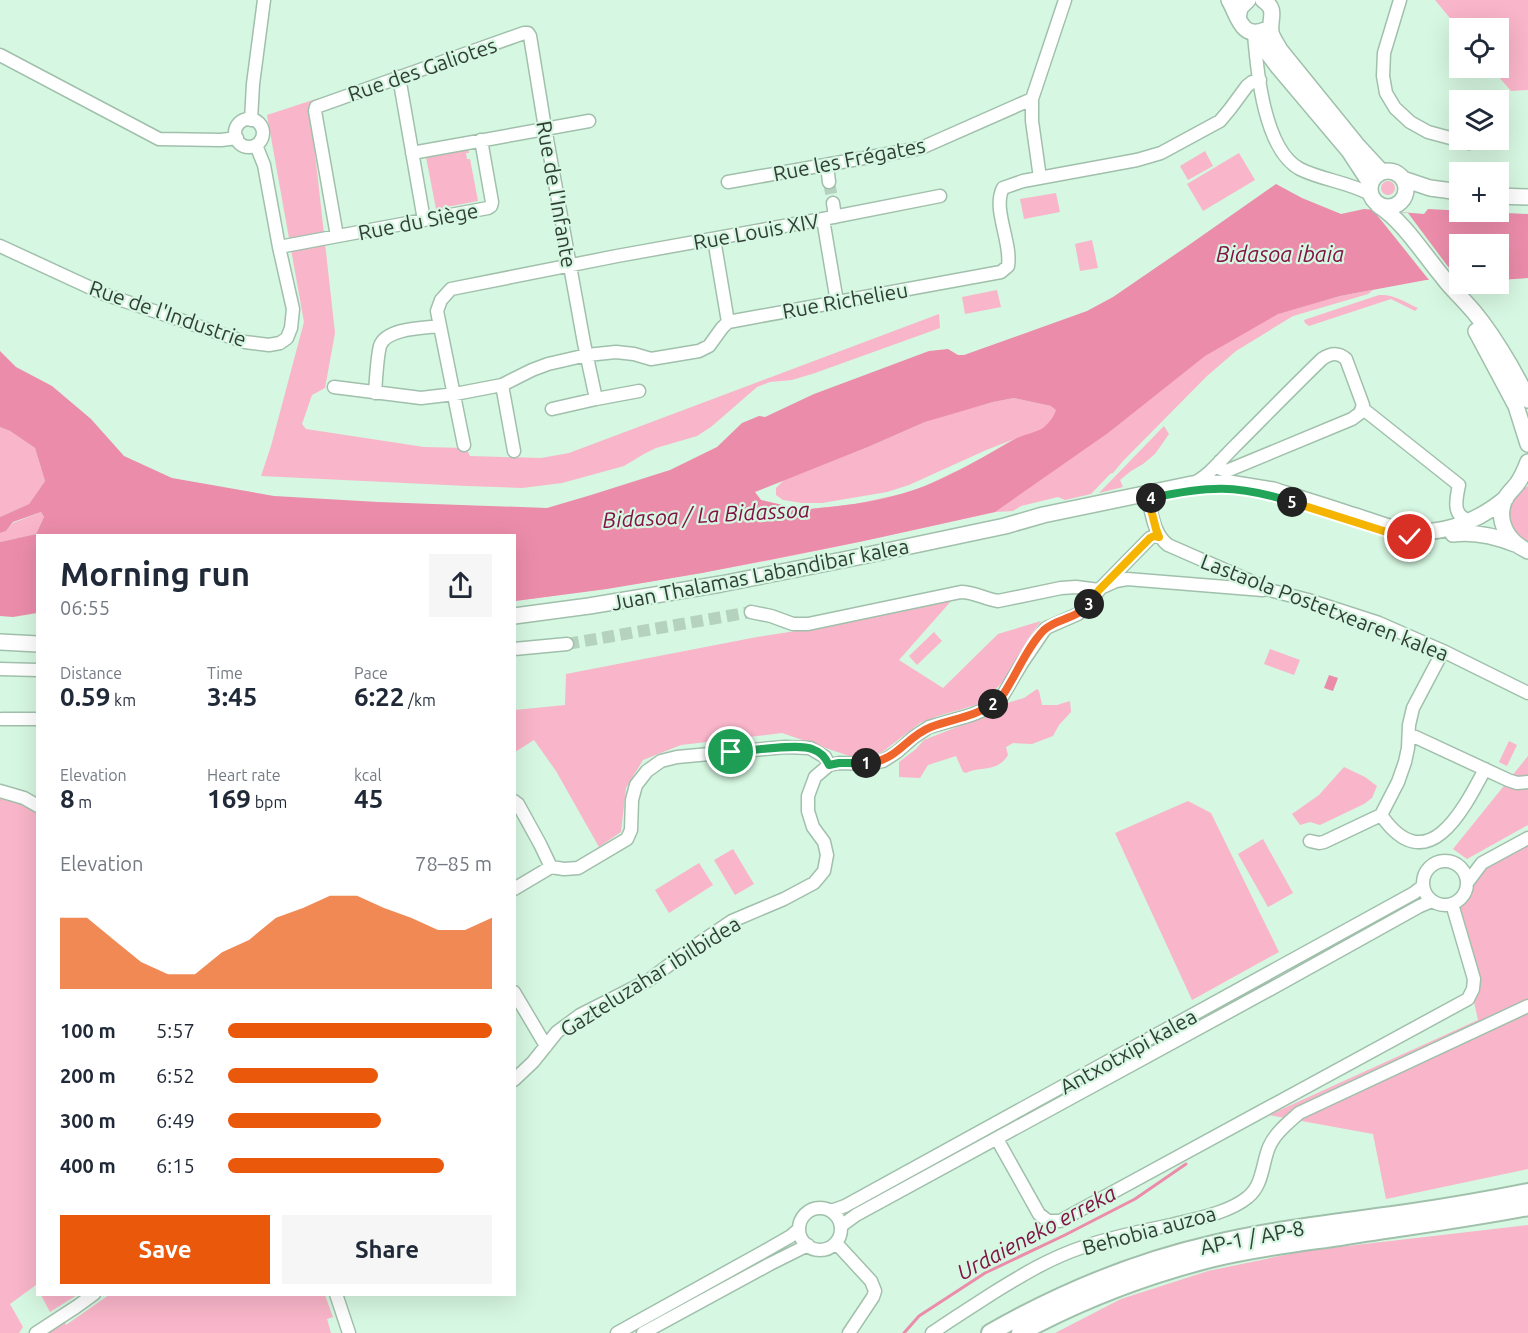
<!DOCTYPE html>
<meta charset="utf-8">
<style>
:root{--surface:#fff;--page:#f6f6f7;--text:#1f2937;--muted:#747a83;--accent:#ea580c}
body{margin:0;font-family:Ubuntu,sans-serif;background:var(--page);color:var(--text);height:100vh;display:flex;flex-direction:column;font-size:22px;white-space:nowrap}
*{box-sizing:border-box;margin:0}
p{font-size:20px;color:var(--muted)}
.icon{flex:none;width:33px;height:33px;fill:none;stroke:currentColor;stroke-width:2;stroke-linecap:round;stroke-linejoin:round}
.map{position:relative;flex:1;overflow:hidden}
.details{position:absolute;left:36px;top:534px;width:480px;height:762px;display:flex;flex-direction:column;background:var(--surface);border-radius:0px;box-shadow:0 6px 24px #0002}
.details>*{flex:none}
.tools{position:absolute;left:1449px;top:18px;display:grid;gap:12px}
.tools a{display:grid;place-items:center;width:60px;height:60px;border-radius:0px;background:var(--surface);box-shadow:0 6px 24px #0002;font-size:30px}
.pin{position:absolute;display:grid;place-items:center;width:51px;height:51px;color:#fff;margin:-26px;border:3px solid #fff;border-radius:50%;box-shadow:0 2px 6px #0007}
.km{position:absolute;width:30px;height:30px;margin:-15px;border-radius:50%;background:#222;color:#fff;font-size:16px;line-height:30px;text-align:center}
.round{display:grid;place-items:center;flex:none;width:63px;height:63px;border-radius:0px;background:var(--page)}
.overview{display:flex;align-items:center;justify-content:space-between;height:102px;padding:0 24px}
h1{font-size:33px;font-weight:700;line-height:45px}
.figures{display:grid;grid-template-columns:repeat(3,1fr);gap:9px;height:102px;padding:6px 24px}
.figures div{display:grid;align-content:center}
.figures b{font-size:26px;font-weight:700}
.figures small{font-size:16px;font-weight:400}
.figures p{font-size:16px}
.chart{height:168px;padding:12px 24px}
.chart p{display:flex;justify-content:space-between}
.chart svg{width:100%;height:108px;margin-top:6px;fill:var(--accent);opacity:.7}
.primary-button{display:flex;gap:12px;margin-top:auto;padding:12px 24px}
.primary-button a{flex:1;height:69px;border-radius:0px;background:var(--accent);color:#fff;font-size:24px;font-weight:700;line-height:69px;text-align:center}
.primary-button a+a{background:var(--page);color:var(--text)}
ul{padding:0 24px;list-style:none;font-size:20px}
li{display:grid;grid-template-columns:96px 72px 1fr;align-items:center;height:45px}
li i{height:15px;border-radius:8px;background:var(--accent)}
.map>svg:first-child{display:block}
.green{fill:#f9b5c9}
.water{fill:#eb8cab;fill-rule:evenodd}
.pier{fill:#d6f7e1}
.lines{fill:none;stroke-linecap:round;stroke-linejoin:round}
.stream{stroke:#eb8cab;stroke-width:3}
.minor-tunnel{stroke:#b5d2bf;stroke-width:12;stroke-dasharray:12 6;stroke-linecap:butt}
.minor-casing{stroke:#a1c0ac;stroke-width:15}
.major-casing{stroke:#a1c0ac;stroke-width:18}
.highway-casing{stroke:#a1c0ac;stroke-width:20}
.minor{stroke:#fff;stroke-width:12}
.major{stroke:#fff;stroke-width:15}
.highway{stroke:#fff;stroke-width:16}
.split-1-casing{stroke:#fff;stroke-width:12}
.split-2-casing{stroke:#fff;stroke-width:12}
.split-3-casing{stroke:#fff;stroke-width:12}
.split-4-casing{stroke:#fff;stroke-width:12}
.split-5-casing{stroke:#fff;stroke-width:12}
.split-6-casing{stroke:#fff;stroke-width:12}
.split-1{stroke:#22a559;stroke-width:8}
.split-2{stroke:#f0652b;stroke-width:8}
.split-3{stroke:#f0652b;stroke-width:8}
.split-4{stroke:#f5b400;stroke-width:8}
.split-5{stroke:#22a559;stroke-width:8}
.split-6{stroke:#f5b400;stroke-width:8}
.labels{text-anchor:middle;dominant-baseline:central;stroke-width:4.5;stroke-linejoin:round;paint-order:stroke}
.street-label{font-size:21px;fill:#313e36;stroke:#d6f7e1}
.water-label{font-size:22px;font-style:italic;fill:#821346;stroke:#d6f7e1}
</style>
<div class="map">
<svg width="1528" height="1333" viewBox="0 0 1528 1333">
<rect width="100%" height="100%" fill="#d6f7e1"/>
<path class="green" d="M1435,0H1528V90L1511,91L1491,68H1498V28L1459,29Z
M319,98L310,108L335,333L325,388L312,395L302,424L306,429L424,447L466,448L470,456L541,458L569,453L939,314L940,328L815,373L792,380L770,382L757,387L711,427L697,436L656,448L644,454L624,466L562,483L522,488L467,486L261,476L271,446L304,322L267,115Z
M468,149L469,153H466L467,159H470L478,201L436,209L426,157Z
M1205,151L1213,166L1188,180L1180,166Z
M1239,153L1255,180L1203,211L1187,184Z
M1381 188a7 7 0 1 1 14 0a7 7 0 1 1-14 0Z
M1056,193L1060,212L1024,219L1020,199Z
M1092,240L1098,268L1080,271L1075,244Z
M997,290L1001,307L965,314L962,297Z
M1373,290L1368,294L1293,316L1236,351L1207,376L1123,461L1113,473L1110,474L1091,494L1065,500L1058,497L1021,506L1013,511L995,512C897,534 799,556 700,573C638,584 576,593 515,601L514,590L754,492L761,500L799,509H810L855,504L901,494L923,487L971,464L1014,439L984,451L909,485L887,492L822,503H802L783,500L776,495V488L784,480L868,447L925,422L950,414L993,402L1014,398L1051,406L1168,344L1340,296Z
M1379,295C1394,294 1405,302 1418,308L1415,311L1391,299L1309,326L1305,323L1304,320Z
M1164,426L1169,434L1155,454L1143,464L1131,471L1120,480L1123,487L1099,493Z
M0,427L10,431L35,448L45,481L29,504L0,517Z
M1528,486V543C1503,529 1503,500 1528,486Z
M41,512L44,517L36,534L0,542V533L6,531L13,523Z
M948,600H952L899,660L943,688L998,634L1041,621L1028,639L1006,678L983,703L938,716L920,723L881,753L855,758L782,733L681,745L643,760L626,788L621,832L599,847L556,771L534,740L515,752V710L565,705L566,674L757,637L802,630Z
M934,632L942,641L917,665L909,656Z
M1270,649L1300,660L1294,675L1264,664Z
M1037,689L1039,691L1042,705H1057L1070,701L1071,712L1059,725L1053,736L1032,744L1013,743L1006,747L1008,755C1006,758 1004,761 1001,763C991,771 977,767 966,773L963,772L956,756L928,765L920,778L899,777V762L916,749L924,740L967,723L985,714L995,713L999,710L1000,705L1024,698Z
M1509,741L1517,745L1507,766L1499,762Z
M1528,756V825L1467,859L1453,849Z
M1344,767L1365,777L1377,786L1372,798L1364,804L1320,825L1310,822L1300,825L1292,814L1319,795Z
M0,797L38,810V1287L36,1285L10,1304L23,1327L19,1333H0Z
M1188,801L1211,813L1279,952L1192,1000L1115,833Z
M1263,839L1293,893L1268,907L1238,854Z
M1528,846V1169L1386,1199L1373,1134L1269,1115L1478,1020L1452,904L1484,869Z
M733,849L754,884L735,895L714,860Z
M699,863L713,885L669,913L655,890Z
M1528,1225V1333H1055L1121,1299L1208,1271L1304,1251Z
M41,1295H77L50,1312Z
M109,1295H325L333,1317L327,1319L331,1333H39L64,1320L66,1325Z"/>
<path class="water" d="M1276,184L1302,198L1341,214L1364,209L1424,214L1428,209L1528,214V278L1499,280L1498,244H1460L1459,280H1426L1340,296L1278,314L1205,356L1108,433L995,512L859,542L702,573L607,589L515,601L514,536H38L37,613L13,617L0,616V542L36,534L44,517L41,512L13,522L6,531L0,533V517L29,504L45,481L35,448L10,431L0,427V351L16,367L52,386L91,419L124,456L172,478L274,496L378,502L547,508L591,495L670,470L717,447L742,423L759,416L765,417L814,394L929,351L948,349L958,355H964L1087,311L1113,297L1186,247ZM1014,398L1051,406L1056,410C1054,417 1049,423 1043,428C1035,433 1025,434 1017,438C981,458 941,483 901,494C871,503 840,506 810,509H799L761,500L755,492L868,447L925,422L993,402Z
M1329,675L1338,678L1333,691L1324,688Z"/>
<path class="pier" d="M1373,210L1408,213L1458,280H1429Z"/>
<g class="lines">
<path class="stream" d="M904,1333L919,1316L985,1273L1065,1235L1135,1199L1186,1164"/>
<path class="minor-tunnel" d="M829,182L833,203
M567,644L751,612"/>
<g class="minor-casing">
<path id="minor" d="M1400,0L1384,53L1383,76L1386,93L1395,108L1410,122L1428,132L1469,143
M1254,34C1257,71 1264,150 1300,169C1322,180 1348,182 1370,194
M0,55L159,139L221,140L237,138
M399,77L424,220
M235 133a14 14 0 1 1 28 0a14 14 0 1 1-28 0Z
M251,120L253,84L264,0
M412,153L589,121
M827,165L829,182
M1040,178L1032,121V99L1065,0
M728,182L921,148L1032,99
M833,203L835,217
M823,219L837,302
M337,236L315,111L316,107L524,33H528L530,36L545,128L584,343L596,399L552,409
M714,239L728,322
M0,246L104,294L245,342L269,345L280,343L287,338L291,328L293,309L279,247L264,165L256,145
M279,247L488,208L491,206L492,202L481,140
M502,385L514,451
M334,387L421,398L455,394L502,385L532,370L548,364L587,355L616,352L634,354L651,359L699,351L709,346L722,328L728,322L1001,272L1008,266C1012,242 992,209 1003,188L1023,181L1137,160L1161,153L1220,121L1230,109L1247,86L1252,82L1260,80
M375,393C376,380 377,357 380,346C386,328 424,328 440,326
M596,399L639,391
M1362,408L1459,485C1456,500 1451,517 1472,521
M464,445L437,311L441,300L451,289L617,256L823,219L940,196
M1192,484C1209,476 1221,460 1234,447C1263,418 1292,388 1322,359C1331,353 1338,352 1346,359L1363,405L1360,413L1352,419L1229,470L1227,471L1221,469L1219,464L1220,461
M1148,498C1152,515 1154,534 1168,545L1273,591L1308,600L1379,623L1443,651L1528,693
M1105,586L1116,581L1127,579L1263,590
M751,612L771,616L793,624H808L961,592C974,592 985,599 998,601L1061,588L1076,587L1099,590
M514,649L567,644
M0,669L38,670
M2,719H38
M1409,734L1508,780L1517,783L1528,782
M0,791L24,798L38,806
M514,801L518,804L540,844L551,867
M1381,815C1427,881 1463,811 1485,769
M1310,841L1319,843L1324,842L1381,815L1398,782L1405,762L1408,748L1409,725L1413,708L1443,651
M1423 883a22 22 0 1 1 44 0a22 22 0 1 1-44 0Z
M1467,883L1482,863L1528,838
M514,889L551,867L564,869L578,868L627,839L631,830L632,800L636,785L647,771L661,761L677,757L785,747L810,748L825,757L829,765
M514,992L546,1046
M514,1080L533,1062L557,1032L580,1015L649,980L689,950L732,921L784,899L814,883L824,871L827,855L824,842L813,827L808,811V796L815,777L829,765L839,763L868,764L883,761L897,752L914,737L929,727L971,715L986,709L1000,700L1022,663L1043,632L1046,628L1078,614L1084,609L1099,590L1150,538L1154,536L1159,537
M997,1139L1039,1214L1048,1221H1060L1468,999L1473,989L1474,979L1452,904
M799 1229a21 21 0 1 1 42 0a21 21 0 1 1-42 0Z
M831,1211L845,1206L1414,893L1423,886
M841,1226L856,1215L1278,985L1420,906L1432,901
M836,1243L871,1281L875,1291L873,1297L849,1333
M336,1294L349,1333
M36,1333L76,1307L94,1294
M617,1333L763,1252L791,1236L799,1229
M643,1333L770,1264L808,1245
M932,1333C952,1319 973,1306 993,1293C1022,1275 1050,1258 1083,1247C1111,1237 1142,1231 1171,1225C1195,1219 1229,1213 1248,1197C1263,1185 1262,1164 1269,1147C1275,1133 1288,1123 1299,1113L1528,1006"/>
</g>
<g class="major-casing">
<path id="major" d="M1229,0C1238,15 1241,40 1265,30
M1263,0C1278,10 1269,18 1271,32C1272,38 1277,44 1280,50L1357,145L1382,172
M1238,18L1240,8L1248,0
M1257,33L1258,40L1279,68L1349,151L1370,183
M1370 189a18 18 0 1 1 36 0a18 18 0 1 1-36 0Z
M1403,179L1430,188L1460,192
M1498,196L1528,197
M1378,205C1404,222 1422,252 1442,276C1449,286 1458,294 1466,303C1488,326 1515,371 1528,400
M1476,331L1516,406L1528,444
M1528,462C1525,470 1522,477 1517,484C1513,489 1508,493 1505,499C1495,521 1508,542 1528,551
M1453,534C1475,531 1495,536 1515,544
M514,616L589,606L721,584L863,556L1005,526L1043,515L1192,484L1229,483L1273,490C1299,498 1326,506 1352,515C1366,519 1381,525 1396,529C1436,538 1475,524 1506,498
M0,642L38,644"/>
</g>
<g class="highway-casing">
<path id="highway" d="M990,1333C1060,1293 1134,1262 1213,1244C1277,1229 1342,1222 1407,1213C1447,1207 1488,1200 1528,1192
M1020,1333C1081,1300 1146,1275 1214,1258C1255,1248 1298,1243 1340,1237C1403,1227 1466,1219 1528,1207"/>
</g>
<use href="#minor" class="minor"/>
<use href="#major" class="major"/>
<use href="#highway" class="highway"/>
</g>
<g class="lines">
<g class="split-1-casing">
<path id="split-1" d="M731,752C748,751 799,743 812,749C821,752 825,757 829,765L839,763H866"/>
</g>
<g class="split-2-casing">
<path id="split-2" d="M866,763C897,762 905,737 931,727C952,719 974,717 993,704"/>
</g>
<g class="split-3-casing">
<path id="split-3" d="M993,704C1003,698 1007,688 1013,678C1022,662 1031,643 1044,630C1057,618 1075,620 1089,604"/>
</g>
<g class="split-4-casing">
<path id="split-4" d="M1089,604L1099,590L1150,538L1154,536L1159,537L1156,529L1148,498H1151"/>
</g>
<g class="split-5-casing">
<path id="split-5" d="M1151,498C1208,486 1236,484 1292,502"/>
</g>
<g class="split-6-casing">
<path id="split-6" d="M1292,502L1393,534L1410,537"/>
</g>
<use href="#split-1" class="split-1"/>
<use href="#split-2" class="split-2"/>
<use href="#split-3" class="split-3"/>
<use href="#split-4" class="split-4"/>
<use href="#split-5" class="split-5"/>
<use href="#split-6" class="split-6"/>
</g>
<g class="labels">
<g class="street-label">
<text transform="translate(422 69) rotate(-19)">Rue des Galiotes</text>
<text transform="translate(849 159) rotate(-11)">Rue les Frégates</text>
<text transform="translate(557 194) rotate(80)">Rue de l'Infante</text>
<text transform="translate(418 221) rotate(-11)">Rue du Siège</text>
<text transform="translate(756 231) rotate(-10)">Rue Louis XIV</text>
<text transform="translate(845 300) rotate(-10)">Rue Richelieu</text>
<text transform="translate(168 313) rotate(19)">Rue de l'Industrie</text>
<text transform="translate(760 574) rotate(-11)">Juan Thalamas Labandibar kalea</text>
<text transform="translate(1325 607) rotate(21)">Lastaola Postetxearen kalea</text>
<text transform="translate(650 976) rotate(-32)">Gazteluzahar ibilbidea</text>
<text transform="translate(1128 1051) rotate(-29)">Antxotxipi kalea</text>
<text transform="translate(1149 1230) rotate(-15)">Behobia auzoa</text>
<text transform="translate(1252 1237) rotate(-11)">AP-1 / AP-8</text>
</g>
<g class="water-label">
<text x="1280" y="253">Bidasoa ibaia</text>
<text transform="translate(706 514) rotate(-3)">Bidasoa / La Bidassoa</text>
<text transform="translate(1036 1232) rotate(-28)">Urdaieneko erreka</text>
</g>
</g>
</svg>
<div class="tools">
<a><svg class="icon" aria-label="locate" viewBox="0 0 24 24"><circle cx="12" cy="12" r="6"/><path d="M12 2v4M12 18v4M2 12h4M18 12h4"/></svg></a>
<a><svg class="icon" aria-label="layers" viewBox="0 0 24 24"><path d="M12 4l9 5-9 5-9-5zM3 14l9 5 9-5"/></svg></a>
<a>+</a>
<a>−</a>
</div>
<div class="pin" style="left:731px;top:752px;background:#1e9e55"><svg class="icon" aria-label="arrive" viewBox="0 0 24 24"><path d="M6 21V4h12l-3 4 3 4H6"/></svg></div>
<div class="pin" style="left:1410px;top:537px;background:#d93025"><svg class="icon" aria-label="check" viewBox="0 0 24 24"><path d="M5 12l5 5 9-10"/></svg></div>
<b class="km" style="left:866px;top:763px">1</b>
<b class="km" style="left:993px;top:704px">2</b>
<b class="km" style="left:1089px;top:604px">3</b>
<b class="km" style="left:1151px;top:498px">4</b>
<b class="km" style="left:1292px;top:502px">5</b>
<section class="details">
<div class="overview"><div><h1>Morning run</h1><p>06:55</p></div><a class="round"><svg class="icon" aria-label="share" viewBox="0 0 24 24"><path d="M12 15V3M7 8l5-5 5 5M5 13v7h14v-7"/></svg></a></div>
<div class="figures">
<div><p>Distance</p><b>0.59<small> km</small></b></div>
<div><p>Time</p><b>3:45</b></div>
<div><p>Pace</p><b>6:22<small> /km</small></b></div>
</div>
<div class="figures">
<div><p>Elevation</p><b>8<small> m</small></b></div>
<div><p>Heart rate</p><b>169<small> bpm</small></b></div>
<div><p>kcal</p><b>45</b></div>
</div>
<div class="chart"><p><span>Elevation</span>78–85 m</p>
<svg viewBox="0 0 160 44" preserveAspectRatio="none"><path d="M0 44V15L10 15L20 24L30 33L40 38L50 38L60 29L70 24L80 15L90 11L100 6L110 6L120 11L130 15L140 20L150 20L160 15V44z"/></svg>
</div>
<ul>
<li><b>100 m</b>5:57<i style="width:100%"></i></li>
<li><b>200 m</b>6:52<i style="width:57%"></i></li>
<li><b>300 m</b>6:49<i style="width:58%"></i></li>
<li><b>400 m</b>6:15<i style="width:82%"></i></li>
</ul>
<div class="primary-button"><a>Save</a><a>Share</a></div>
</section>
</div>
